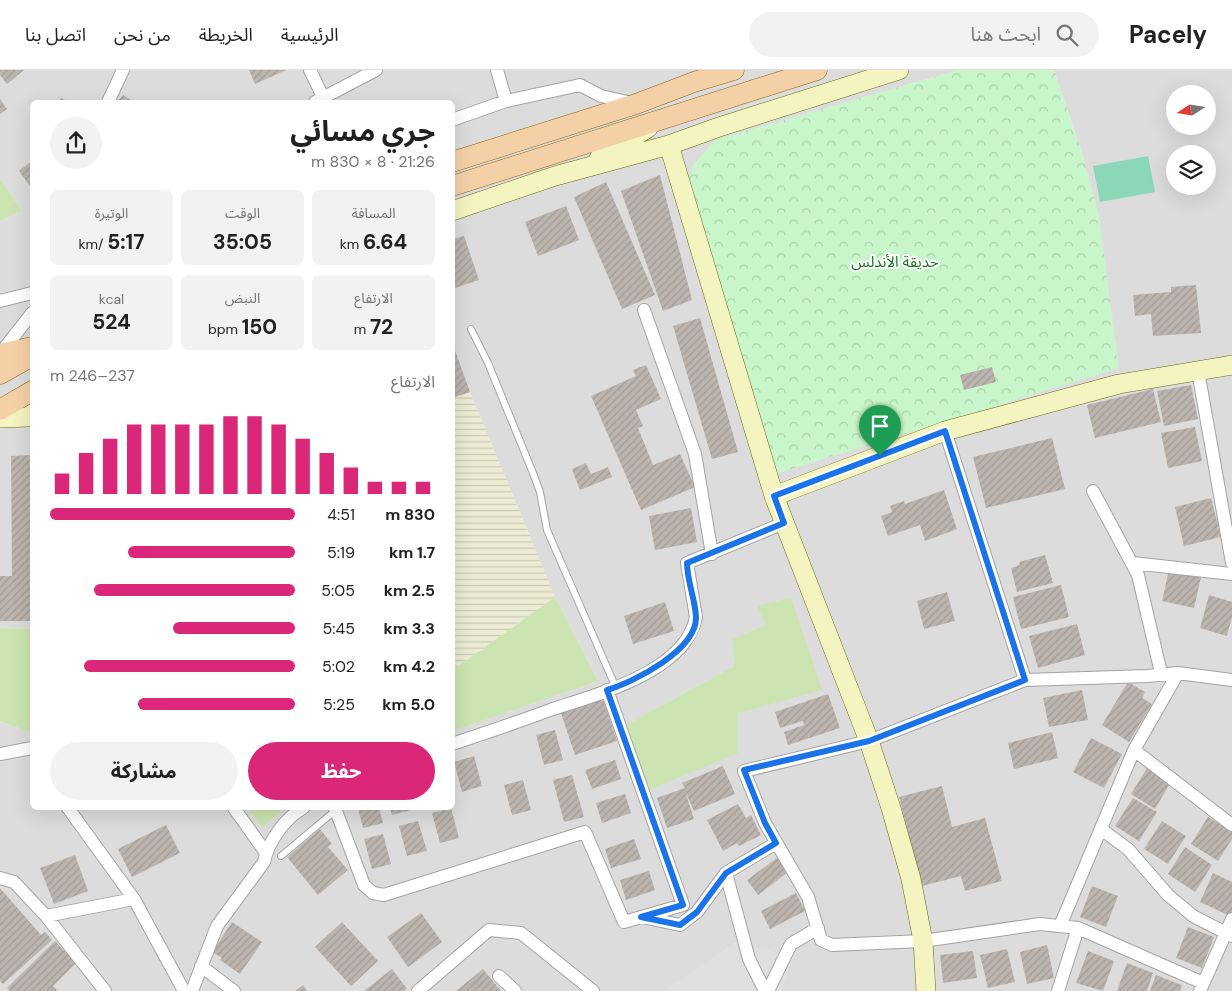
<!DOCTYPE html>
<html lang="ar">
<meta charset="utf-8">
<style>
:root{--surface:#fff;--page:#f2f2f2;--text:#202124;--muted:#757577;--line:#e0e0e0;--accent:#db2777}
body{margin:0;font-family:"DM Sans","Noto Sans Arabic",sans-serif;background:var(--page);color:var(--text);direction:rtl;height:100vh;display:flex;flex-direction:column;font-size:19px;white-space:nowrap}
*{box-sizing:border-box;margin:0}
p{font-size:16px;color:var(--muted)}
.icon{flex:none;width:28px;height:28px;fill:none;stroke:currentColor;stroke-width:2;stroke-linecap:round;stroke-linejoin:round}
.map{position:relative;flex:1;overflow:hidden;direction:ltr}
.sheet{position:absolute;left:30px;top:30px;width:425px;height:710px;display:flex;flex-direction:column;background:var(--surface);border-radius:8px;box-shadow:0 5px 20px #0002;direction:rtl}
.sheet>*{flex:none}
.needle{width:32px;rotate:258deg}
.tools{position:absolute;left:1166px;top:15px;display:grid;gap:10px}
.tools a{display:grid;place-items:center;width:50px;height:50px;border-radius:50%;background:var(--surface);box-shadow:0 5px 20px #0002;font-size:25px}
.pin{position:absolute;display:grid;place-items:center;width:42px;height:42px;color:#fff;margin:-51px -21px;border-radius:50% 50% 50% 0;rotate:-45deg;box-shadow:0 0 5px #0007}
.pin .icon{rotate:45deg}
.round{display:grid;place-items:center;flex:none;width:52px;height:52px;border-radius:26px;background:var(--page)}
.headline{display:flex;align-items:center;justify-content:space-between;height:85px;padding:0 20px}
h1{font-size:28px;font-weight:700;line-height:38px}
.figures{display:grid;grid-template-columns:repeat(3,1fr);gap:8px;height:85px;padding:5px 20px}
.figures div{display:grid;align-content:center;border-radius:8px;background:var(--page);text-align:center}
.figures b{font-size:21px;font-weight:700}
.figures small{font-size:14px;font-weight:400}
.figures p{font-size:14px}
.chart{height:140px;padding:10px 20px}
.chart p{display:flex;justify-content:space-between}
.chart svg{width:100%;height:90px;margin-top:5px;stroke:var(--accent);stroke-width:6}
.cta{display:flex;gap:10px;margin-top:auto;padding:10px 20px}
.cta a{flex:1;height:58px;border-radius:30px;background:var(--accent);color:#fff;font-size:20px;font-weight:700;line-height:58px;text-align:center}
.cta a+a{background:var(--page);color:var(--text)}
ul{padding:0 20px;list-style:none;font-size:16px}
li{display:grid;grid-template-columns:80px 60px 1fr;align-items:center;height:38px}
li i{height:12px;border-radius:6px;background:var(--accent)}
header{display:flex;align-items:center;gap:30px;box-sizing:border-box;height:70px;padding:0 25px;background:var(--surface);border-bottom:1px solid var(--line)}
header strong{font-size:24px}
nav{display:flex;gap:28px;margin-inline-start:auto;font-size:18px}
.search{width:350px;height:45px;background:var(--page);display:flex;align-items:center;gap:12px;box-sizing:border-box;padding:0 18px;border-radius:28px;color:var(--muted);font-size:19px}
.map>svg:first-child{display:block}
.residential{fill:#dddcdc;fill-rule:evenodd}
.farmland{fill:url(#farmland-rules)}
.grass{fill:#cce4b1}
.park{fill:url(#park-crowns)}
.pitch{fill:#8cd7b7}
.parking{fill:#dfdfdf}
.building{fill:url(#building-hatch)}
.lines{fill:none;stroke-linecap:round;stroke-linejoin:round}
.lane-casing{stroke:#a3a3a3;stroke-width:8}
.street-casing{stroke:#a3a3a3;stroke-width:14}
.secondary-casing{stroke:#666d0f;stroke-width:20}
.primary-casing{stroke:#8d5f0e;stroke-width:21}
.lane{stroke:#fff;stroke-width:6}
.street{stroke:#fff;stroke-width:12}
.secondary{stroke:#f3f4bf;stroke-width:19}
.primary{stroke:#f4d0a7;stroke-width:20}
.route-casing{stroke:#fff;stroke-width:10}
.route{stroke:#1a73e8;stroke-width:6}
.labels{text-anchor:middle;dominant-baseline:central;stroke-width:4;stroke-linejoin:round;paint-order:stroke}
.park-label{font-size:15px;fill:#16741b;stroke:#fff}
</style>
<header>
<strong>Pacely</strong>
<div class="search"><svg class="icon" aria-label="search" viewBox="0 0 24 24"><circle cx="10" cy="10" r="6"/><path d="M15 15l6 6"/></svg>ابحث هنا</div>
<nav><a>الرئيسية</a><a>الخريطة</a><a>من نحن</a><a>اتصل بنا</a></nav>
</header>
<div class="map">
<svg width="1232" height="921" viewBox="0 0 1232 921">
<defs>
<pattern id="farmland-rules" width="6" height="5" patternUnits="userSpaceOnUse" patternTransform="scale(1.25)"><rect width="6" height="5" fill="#ebecd3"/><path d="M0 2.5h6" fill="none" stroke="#c9cab5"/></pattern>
<pattern id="park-crowns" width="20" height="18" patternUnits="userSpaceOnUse" patternTransform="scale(1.25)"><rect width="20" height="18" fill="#c8f5ca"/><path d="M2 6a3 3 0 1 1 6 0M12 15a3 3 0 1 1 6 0" fill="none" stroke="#abd2ad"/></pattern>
<pattern id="building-hatch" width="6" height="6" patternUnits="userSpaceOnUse" patternTransform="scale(1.25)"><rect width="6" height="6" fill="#bcb5af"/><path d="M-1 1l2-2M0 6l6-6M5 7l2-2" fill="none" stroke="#a19b96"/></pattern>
</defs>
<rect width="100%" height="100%" fill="#efece6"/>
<path class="residential" d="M0,0H958L715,70L1099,147L1083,86L1054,0H1232V921H781L793,887L735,873L665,921H0V651L32,663V738H248L262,758L285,738H452L453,661L598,611L555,527L470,322L453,328L452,32H32V559L0,558V151L22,141L0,109ZM1175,24H1208V56H1175ZM1175,84H1208V116H1175ZM766,555L738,643L626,655L734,596Z"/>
<path class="farmland" d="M470,322L555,527L453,600L452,328Z"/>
<path class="grass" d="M0,109L22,141L0,151Z
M555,527L598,611L453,661V600Z
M791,528L822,620L738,643V683L649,720L626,655L734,596L733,569L766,555L757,536Z
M0,558L32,559V663L0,651Z
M248,738H285L262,758Z"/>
<path class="park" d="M958,0H1054L1083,86L1099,147L1119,298L778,403L689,109L693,95L715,70Z"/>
<path class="pitch" d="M1148,86L1155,122L1100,132L1093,96Z"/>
<path class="parking" d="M735,873L794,887L781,921H665Z"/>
<path class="building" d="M0,0H24L7,14L0,5Z
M249,0H286L255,14Z
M123,25L134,32H117Z
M61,28L70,32H59Z
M0,29L7,39L0,44Z
M32,91V119L19,101Z
M660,105L692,230L663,241L621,121Z
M606,112L655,225L622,239L574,127Z
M1181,116H1190L1191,121L1182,123Z
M566,136L579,170L538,186L525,152Z
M464,166L479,210L452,219V169Z
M1196,215L1201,263L1153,266L1151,244L1135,246L1133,225L1171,222V217Z
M700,248L738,382L712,389L673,256Z
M452,272L470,322L452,328Z
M646,295L661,329L636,340L643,356L638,358L653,395L680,384L695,417L641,440L591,326L636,306L633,300Z
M992,297L996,312L964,320L960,305Z
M1191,315L1198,349L1164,356L1157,321Z
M1153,319L1161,352L1095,368L1087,335Z
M1195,357L1202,391L1168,398L1161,363Z
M1052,368L1065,419L986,438L973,387Z
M32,385V551H0V506H12L11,386Z
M586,393L591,404L608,397L612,407L580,420L572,399Z
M944,420L957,459L925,471L920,455L888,466L881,446L892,442L890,436L904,431L905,434Z
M1211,428L1221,467L1184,476L1175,437Z
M691,438L697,472L655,480L649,446Z
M1045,485L1053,513L1017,522L1011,498L1020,495L1019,492Z
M1169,500L1201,507L1194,538L1162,531Z
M1061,515L1069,547L1021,559L1013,527Z
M947,522L955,551L924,559L917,531Z
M1209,525L1232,532V547L1227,566L1200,558Z
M665,532L674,561L633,574L624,546Z
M1077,554L1085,585L1038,598L1029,566Z
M1128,612L1145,622L1142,628L1152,634L1129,672L1102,655Z
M1082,620L1088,650L1049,657L1043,628Z
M828,624L840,658L788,675L784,662L804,655L803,651L780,658L775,642Z
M602,626L617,671L575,685L560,640Z
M555,660L563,690L544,695L536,665Z
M1052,662L1058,688L1014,699L1008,673Z
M1091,668L1122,684L1104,718L1073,702Z
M474,686L482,716L462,722L454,692Z
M615,690L621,709L592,719L585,700Z
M1149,695L1172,710L1155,739L1131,724Z
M723,696L735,724L694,741L685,721L694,749L667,758L657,728L685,718L682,713Z
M572,705L584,747L564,752L553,710Z
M523,710L531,740L512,745L504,715Z
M942,716L952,757L985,748L1002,811L965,821L961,806L922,816L899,727Z
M625,724L631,743L602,753L596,733Z
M1133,728L1157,742L1139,771L1115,756Z
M738,734L746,748L751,745L761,765L739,776L737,773L723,781L707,750Z
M358,738H379L383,753L363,758Z
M390,738H411V740L392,745Z
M451,738L459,768L440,773L432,743Z
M1208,747L1232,762V769L1218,791L1191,774Z
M418,751L427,781L407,786L399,756Z
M1162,751L1186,766L1168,794L1144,779Z
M166,755L180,783L132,807L118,779Z
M320,759L332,774L328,777L348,800L318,825L287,787Z
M383,764L391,794L372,799L364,769Z
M634,769L641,789L611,798L605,779Z
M1185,777L1212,795L1195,822L1168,804Z
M75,785L88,821L54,834L40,798Z
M777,788L788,802L758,825L747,810Z
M649,801L655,820L626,830L620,810Z
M1213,803L1232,812V841L1230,846L1200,832Z
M1092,816L1118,826L1106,857L1080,847Z
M0,818L41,865L45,862L52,870L3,914L0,911Z
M796,823L805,841L770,859L761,841Z
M421,843L442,872L408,897L387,867Z
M232,852L262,872L240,904L220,890L222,888L212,882Z
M342,852L378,891L351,916L315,877Z
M1188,857L1214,867L1202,898L1176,888Z
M55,871L76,893L53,916L58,921H10L7,918Z
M1047,875L1054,908L1027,914L1020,882Z
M1007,879L1015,912L988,918L980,885Z
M973,881L977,908L943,913L940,885Z
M1088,881L1114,891L1103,921L1076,913Z
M1127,893L1153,903L1147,921H1117Z
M392,899L407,919L404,921H364Z
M483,899L501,921H456Z
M1156,905L1182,915L1180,921H1150Z
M303,915L307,921H295Z"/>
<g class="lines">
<g class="lane-casing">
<path id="lane" d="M471,259L488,293L533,403L540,422L547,460L616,618
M281,786L336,740"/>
</g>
<g class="street-casing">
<path id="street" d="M310,0L323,27
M497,0L506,31
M108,32L123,0
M315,32L376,0
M452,50L506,31L580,15L601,26L632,33
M0,231L32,223
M644,240L695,384L712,484
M0,284L32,243
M1198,301L1232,493
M945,361L1025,610
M1093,421L1138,505L1161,603
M1133,493L1232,504
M452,674C485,663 518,652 550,640C595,625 686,602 696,547L687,493L784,453
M1134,680L1232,755
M0,684L32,678
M68,738L134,829L184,921
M234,738L266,783
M335,738L364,815L373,823L384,825L585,762L624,852L683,835L607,620
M1101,759L1128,779L1168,825L1193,846L1232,866
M726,803L749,889L765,921
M0,808L14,812L46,846L105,921
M46,846L134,829
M642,847L680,855L697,842L726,803L776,773
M1060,856L1134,680L1178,603
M201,896L234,921
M499,906L515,921
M1203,913L1078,858L1040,854L923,871L832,875L821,870L808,827L765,753L744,701L869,671L1025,610L1148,606L1178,603L1232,610
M192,921L217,856L264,792C268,772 285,748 303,738
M418,921L489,860L521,863L593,921
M768,921L791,874L818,858
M1058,921L1078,858
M1200,921L1232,849"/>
</g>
<g class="secondary-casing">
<path id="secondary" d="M669,75L774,426L869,671L891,738L911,809L923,871L926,921
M599,88L648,58
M452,141L555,106L669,75L719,57L899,0
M0,348L28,347L32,344
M774,426L945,361L1119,314L1232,295"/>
</g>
<g class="primary-casing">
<path id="primary" d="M452,92L636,34L694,12L734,0
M452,116L817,0
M0,284L32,277
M0,304L32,286
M0,340L32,321"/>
</g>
<use href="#lane" class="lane"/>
<use href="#street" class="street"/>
<use href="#secondary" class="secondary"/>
<use href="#primary" class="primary"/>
</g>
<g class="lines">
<g class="route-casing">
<path id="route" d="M945,361L1025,610L869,671L744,700L765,753L776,773L726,803L697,842L680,855L641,847L683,835L607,620C634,612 697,580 696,547C695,528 687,511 687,493L784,453L774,426Z"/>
</g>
<use href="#route" class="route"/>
</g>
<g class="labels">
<g class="park-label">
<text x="895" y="192">حديقة الأندلس</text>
</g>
</g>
</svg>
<div class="tools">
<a><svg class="needle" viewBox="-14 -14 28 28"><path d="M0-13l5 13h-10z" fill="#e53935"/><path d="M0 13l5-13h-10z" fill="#757577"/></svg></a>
<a><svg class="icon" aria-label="layers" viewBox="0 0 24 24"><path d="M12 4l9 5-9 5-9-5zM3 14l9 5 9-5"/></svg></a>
</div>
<div class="pin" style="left:880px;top:386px;background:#1e9e55"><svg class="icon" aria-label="arrive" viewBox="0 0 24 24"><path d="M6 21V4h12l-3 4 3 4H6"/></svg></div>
<section class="sheet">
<div class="headline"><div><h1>جري مسائي</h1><p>21:26 · 8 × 830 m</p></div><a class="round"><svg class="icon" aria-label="share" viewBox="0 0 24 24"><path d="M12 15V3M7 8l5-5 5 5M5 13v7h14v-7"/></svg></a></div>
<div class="figures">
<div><p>المسافة</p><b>6.64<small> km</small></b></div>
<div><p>الوقت</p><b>35:05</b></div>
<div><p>الوتيرة</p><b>5:17<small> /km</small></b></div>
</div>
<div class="figures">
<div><p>الارتفاع</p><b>72<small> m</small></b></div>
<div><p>النبض</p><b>150<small> bpm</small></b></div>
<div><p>kcal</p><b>524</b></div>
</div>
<div class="chart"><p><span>الارتفاع</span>237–246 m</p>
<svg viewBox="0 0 160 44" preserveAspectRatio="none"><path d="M5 44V34M15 44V24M25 44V17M35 44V10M45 44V10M55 44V10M65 44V10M75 44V6M85 44V6M95 44V10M105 44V17M115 44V24M125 44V31M135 44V38M145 44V38M155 44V38"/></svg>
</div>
<ul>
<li><b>830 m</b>4:51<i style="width:100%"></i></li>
<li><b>1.7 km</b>5:19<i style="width:68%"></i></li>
<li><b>2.5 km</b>5:05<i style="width:82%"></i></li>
<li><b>3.3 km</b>5:45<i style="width:50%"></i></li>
<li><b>4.2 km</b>5:02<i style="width:86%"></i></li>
<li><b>5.0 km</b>5:25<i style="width:64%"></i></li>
</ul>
<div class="cta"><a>حفظ</a><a>مشاركة</a></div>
</section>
</div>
